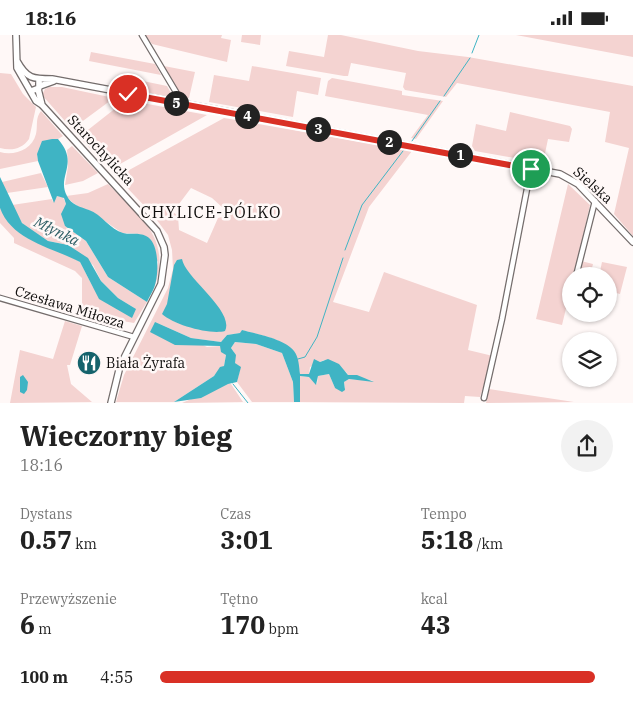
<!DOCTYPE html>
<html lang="pl">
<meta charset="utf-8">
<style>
:root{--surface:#fff;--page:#f2f2f2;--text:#222;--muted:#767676;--accent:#d93025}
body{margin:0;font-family:"IBM Plex Serif",serif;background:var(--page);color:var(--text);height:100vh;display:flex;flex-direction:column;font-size:19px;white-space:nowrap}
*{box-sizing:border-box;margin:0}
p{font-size:16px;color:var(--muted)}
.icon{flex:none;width:28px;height:28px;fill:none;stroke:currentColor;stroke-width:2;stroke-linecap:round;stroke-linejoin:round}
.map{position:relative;height:368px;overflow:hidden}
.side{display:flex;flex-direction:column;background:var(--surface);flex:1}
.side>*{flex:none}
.fabs{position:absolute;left:562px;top:232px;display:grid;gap:10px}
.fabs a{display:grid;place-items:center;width:55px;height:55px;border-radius:50%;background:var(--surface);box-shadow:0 1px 4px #0004;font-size:25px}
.pin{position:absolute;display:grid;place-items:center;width:42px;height:42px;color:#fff;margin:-21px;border:2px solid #fff;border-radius:50%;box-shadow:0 1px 5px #0007}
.km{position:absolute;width:25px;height:25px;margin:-12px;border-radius:50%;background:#222;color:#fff;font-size:14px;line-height:25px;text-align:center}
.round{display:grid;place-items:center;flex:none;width:52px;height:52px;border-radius:26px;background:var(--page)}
.headline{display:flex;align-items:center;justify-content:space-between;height:85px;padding:0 20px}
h1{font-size:28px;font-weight:800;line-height:38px}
.metrics{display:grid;grid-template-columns:repeat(3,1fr);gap:8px;height:85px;padding:5px 20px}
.metrics div{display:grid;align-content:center}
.metrics b{font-size:25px;font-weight:800}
.metrics small{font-size:14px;font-weight:400}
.metrics p{font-size:14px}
ul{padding:0 20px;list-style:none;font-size:16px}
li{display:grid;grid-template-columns:80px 60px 1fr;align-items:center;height:38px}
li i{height:12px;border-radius:6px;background:var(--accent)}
.status{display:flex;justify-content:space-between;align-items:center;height:35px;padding:0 25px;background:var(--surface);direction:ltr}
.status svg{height:14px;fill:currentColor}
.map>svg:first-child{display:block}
.green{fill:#f4d3d1;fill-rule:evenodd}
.water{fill:#3fb4c4}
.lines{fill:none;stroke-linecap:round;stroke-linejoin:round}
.stream{stroke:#3fb4c4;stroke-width:1}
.minor-casing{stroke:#746d6c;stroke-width:7}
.tertiary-casing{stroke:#746d6c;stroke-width:8}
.minor{stroke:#fff;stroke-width:4.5}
.tertiary{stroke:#fff;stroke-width:5.5}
.route-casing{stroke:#fff;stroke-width:10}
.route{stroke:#d93025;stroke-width:6}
.labels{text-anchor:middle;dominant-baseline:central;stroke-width:5;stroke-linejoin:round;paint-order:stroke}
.street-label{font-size:14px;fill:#0f0d0c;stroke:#fff8f7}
.poi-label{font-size:14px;fill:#0f0d0c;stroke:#fff8f7;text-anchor:start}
.water-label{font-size:15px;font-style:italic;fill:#2e5e65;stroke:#fff8f7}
.quarter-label{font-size:16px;letter-spacing:1px;fill:#0f0d0c;stroke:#fff8f7}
</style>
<div class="status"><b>18:16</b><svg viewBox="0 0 49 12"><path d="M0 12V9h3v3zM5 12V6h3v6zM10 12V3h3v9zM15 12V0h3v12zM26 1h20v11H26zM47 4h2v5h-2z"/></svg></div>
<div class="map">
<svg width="633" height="368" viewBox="0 0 633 368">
<rect width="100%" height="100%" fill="#fff8f7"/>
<path class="green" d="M145,0H222L221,3L231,5L227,27L152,9Z
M242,0H261L260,10L241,7Z
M328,0H341L418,16L468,22L633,51V201L614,179L629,113L605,107L610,77L457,48L446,62L405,55L403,52L406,38L351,28L348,41H344L286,31L289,16L324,22Z
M516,0H633V22Z
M91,17L155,29L161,40L89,26Z
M164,31L195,37L189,63L182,62Z
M252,31L321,43L318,60L297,56L293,82L209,67L214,40L249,46Z
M0,38L11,39L23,59L36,72L29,104C22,114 12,116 0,113Z
M332,43L402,56V60L443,66L416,104L411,103L428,80L325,61L328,46Z
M138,45L167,51L171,58L168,62L136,56Z
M49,52H62L114,63L72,94L42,60L45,54Z
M126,65L207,80L113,133L120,140L224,83L412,116L369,172L333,267L369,277L384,237L477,270L468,315L493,321L480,362L465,361L464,368L300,367V341L309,342L317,349L318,341L329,339L335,353H345L344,347L349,344L374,346L348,340L346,337L324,325L310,332L309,339H300C294,303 273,304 242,295L241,298L227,300L221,307L191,303L155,287L207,312L220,311L226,320L224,331L214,341L174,367H116L124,340L168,253L173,234L172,215L168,200L153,180L79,102ZM191,153L212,163L223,173L222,182L218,183L207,208L179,195L178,181L173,177Z
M41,76L63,101L58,104H52L37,119L38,126L0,134V117C14,121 32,115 36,99C38,91 35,83 41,76Z
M510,77L570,91L572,94L569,107L548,104L543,128L475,116L472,111L476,89L506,96Z
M72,111L98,138L83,146L65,150L68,131L67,115Z
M41,138L48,152L7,158L2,147Z
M108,149C139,181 173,203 154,253L158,227L140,199L122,198L89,175L82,174L72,167L66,161L88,158Z
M568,149L590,170L574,241H571V253L562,290L536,284Z
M57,161L63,162L66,169L65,191L86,206L108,242L147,267L134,288L105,283L82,274V243L75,236L14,208V203L0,188V173L9,187L80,227L93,252L136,274L118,263L101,246L93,230L68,210L48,206L30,195L22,188L12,170L52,164L53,167Z
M581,226L593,229L590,241H577Z
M602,227L627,232L620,259L609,256V241H599Z
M65,286L82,291L70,330H67L71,349L92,367L10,368L20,315L53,324Z
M235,307L256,309L282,318L293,347L294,367H252L237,347L240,334L235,328L234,317L231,313Z
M228,348L231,349L243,367L182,368Z
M489,354L574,367L486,368Z"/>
<path class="water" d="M52,104H58C80,129 56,141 67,161C71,170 81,172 89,175C101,179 111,195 123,198C131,200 138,197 146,201C160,207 159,241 154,253C152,258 149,262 147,267L108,242L86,206L65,191L61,179L66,169L64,163L57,161L54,168L38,126L37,119L42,106Z
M0,142L22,188L48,206L68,210L88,223L101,246L118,263L136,274L132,283L99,264L80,227C54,213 12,206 0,173C0,165 0,151 0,142Z
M182,224C185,243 235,276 225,296C210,300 174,290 162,279L167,269L174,230L177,225Z
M155,287L191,303L221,307L227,300L240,298L242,295C256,299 285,304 294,316C299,322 299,332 300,339H309L314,324L320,327L328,324L339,329L348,340H357L374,347L349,344L344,347L345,355L342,357L335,353L329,339L318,341L316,350L309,342L300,341V367H294L293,347L282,318L256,309L235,307L231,313L236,320L235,328L241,332L237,347L228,349L201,363L174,367L214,341L220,332L224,331L226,320L221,317L220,311L175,310L150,297Z
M23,340L28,347L27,355L24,359L20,357V342Z"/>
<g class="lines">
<path class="stream" d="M472,18L479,0
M444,61L470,23
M412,106L440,66
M345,215L362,170L403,116
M298,324L305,322L317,302L343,223
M233,349L248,368"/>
<g class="minor-casing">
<path id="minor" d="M142,0L176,57L177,68
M576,241L595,166
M0,263L134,302
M484,363L502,284L531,133"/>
</g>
<g class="tertiary-casing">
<path id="tertiary" d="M16,0L17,33L36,66L42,70L157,196L164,212L165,220L161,249L120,331L111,368
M17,26C27,44 33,44 52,44L560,139L578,149L633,207
M40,51L54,46
M38,54L42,70
M31,56L39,53V44"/>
</g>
<use href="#minor" class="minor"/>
<use href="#tertiary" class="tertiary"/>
</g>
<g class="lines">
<g class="route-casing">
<path id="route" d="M128,59L531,134"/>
</g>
<use href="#route" class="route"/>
</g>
<defs>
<g id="restaurant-disc" transform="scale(1.25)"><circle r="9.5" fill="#15636c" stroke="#fff8f7"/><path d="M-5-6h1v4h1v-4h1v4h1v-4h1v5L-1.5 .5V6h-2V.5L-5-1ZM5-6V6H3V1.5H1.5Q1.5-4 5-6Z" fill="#fff"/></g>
</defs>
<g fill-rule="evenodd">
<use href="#restaurant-disc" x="89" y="328"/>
</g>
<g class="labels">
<g class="street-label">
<text transform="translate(101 115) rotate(47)">Starochylicka</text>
<text transform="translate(593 150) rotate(42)">Sielska</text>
<text transform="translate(70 272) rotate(17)">Czesława Miłosza</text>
</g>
<g class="poi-label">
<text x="106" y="328">Biała Żyrafa</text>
</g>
<g class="water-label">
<text transform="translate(57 196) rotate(26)">Młynka</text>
</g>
<g class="quarter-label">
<text x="211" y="177">CHYLICE-PÓLKO</text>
</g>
</g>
</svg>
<div class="fabs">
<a><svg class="icon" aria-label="locate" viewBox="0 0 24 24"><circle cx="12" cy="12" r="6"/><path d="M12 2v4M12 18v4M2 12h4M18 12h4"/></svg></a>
<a><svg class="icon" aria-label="layers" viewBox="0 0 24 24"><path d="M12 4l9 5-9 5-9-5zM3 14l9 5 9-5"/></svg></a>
</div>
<div class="pin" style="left:531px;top:134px;background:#1e9e55"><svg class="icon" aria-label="arrive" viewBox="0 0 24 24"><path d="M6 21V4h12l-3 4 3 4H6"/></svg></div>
<div class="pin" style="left:128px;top:59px;background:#d93025"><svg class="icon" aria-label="check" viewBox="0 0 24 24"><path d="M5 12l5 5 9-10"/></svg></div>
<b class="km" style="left:460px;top:120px">1</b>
<b class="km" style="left:389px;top:107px">2</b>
<b class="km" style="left:318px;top:94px">3</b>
<b class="km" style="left:247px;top:81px">4</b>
<b class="km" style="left:176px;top:68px">5</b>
</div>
<section class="side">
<div class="headline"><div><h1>Wieczorny bieg</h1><p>18:16</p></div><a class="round"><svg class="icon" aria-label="share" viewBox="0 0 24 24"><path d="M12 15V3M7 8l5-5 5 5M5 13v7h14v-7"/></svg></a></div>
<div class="metrics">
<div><p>Dystans</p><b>0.57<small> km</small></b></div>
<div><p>Czas</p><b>3:01</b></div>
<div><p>Tempo</p><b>5:18<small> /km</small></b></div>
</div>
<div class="metrics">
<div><p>Przewyższenie</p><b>6<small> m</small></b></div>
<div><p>Tętno</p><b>170<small> bpm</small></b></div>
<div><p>kcal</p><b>43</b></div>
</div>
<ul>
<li><b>100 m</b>4:55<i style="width:96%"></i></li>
</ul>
</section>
